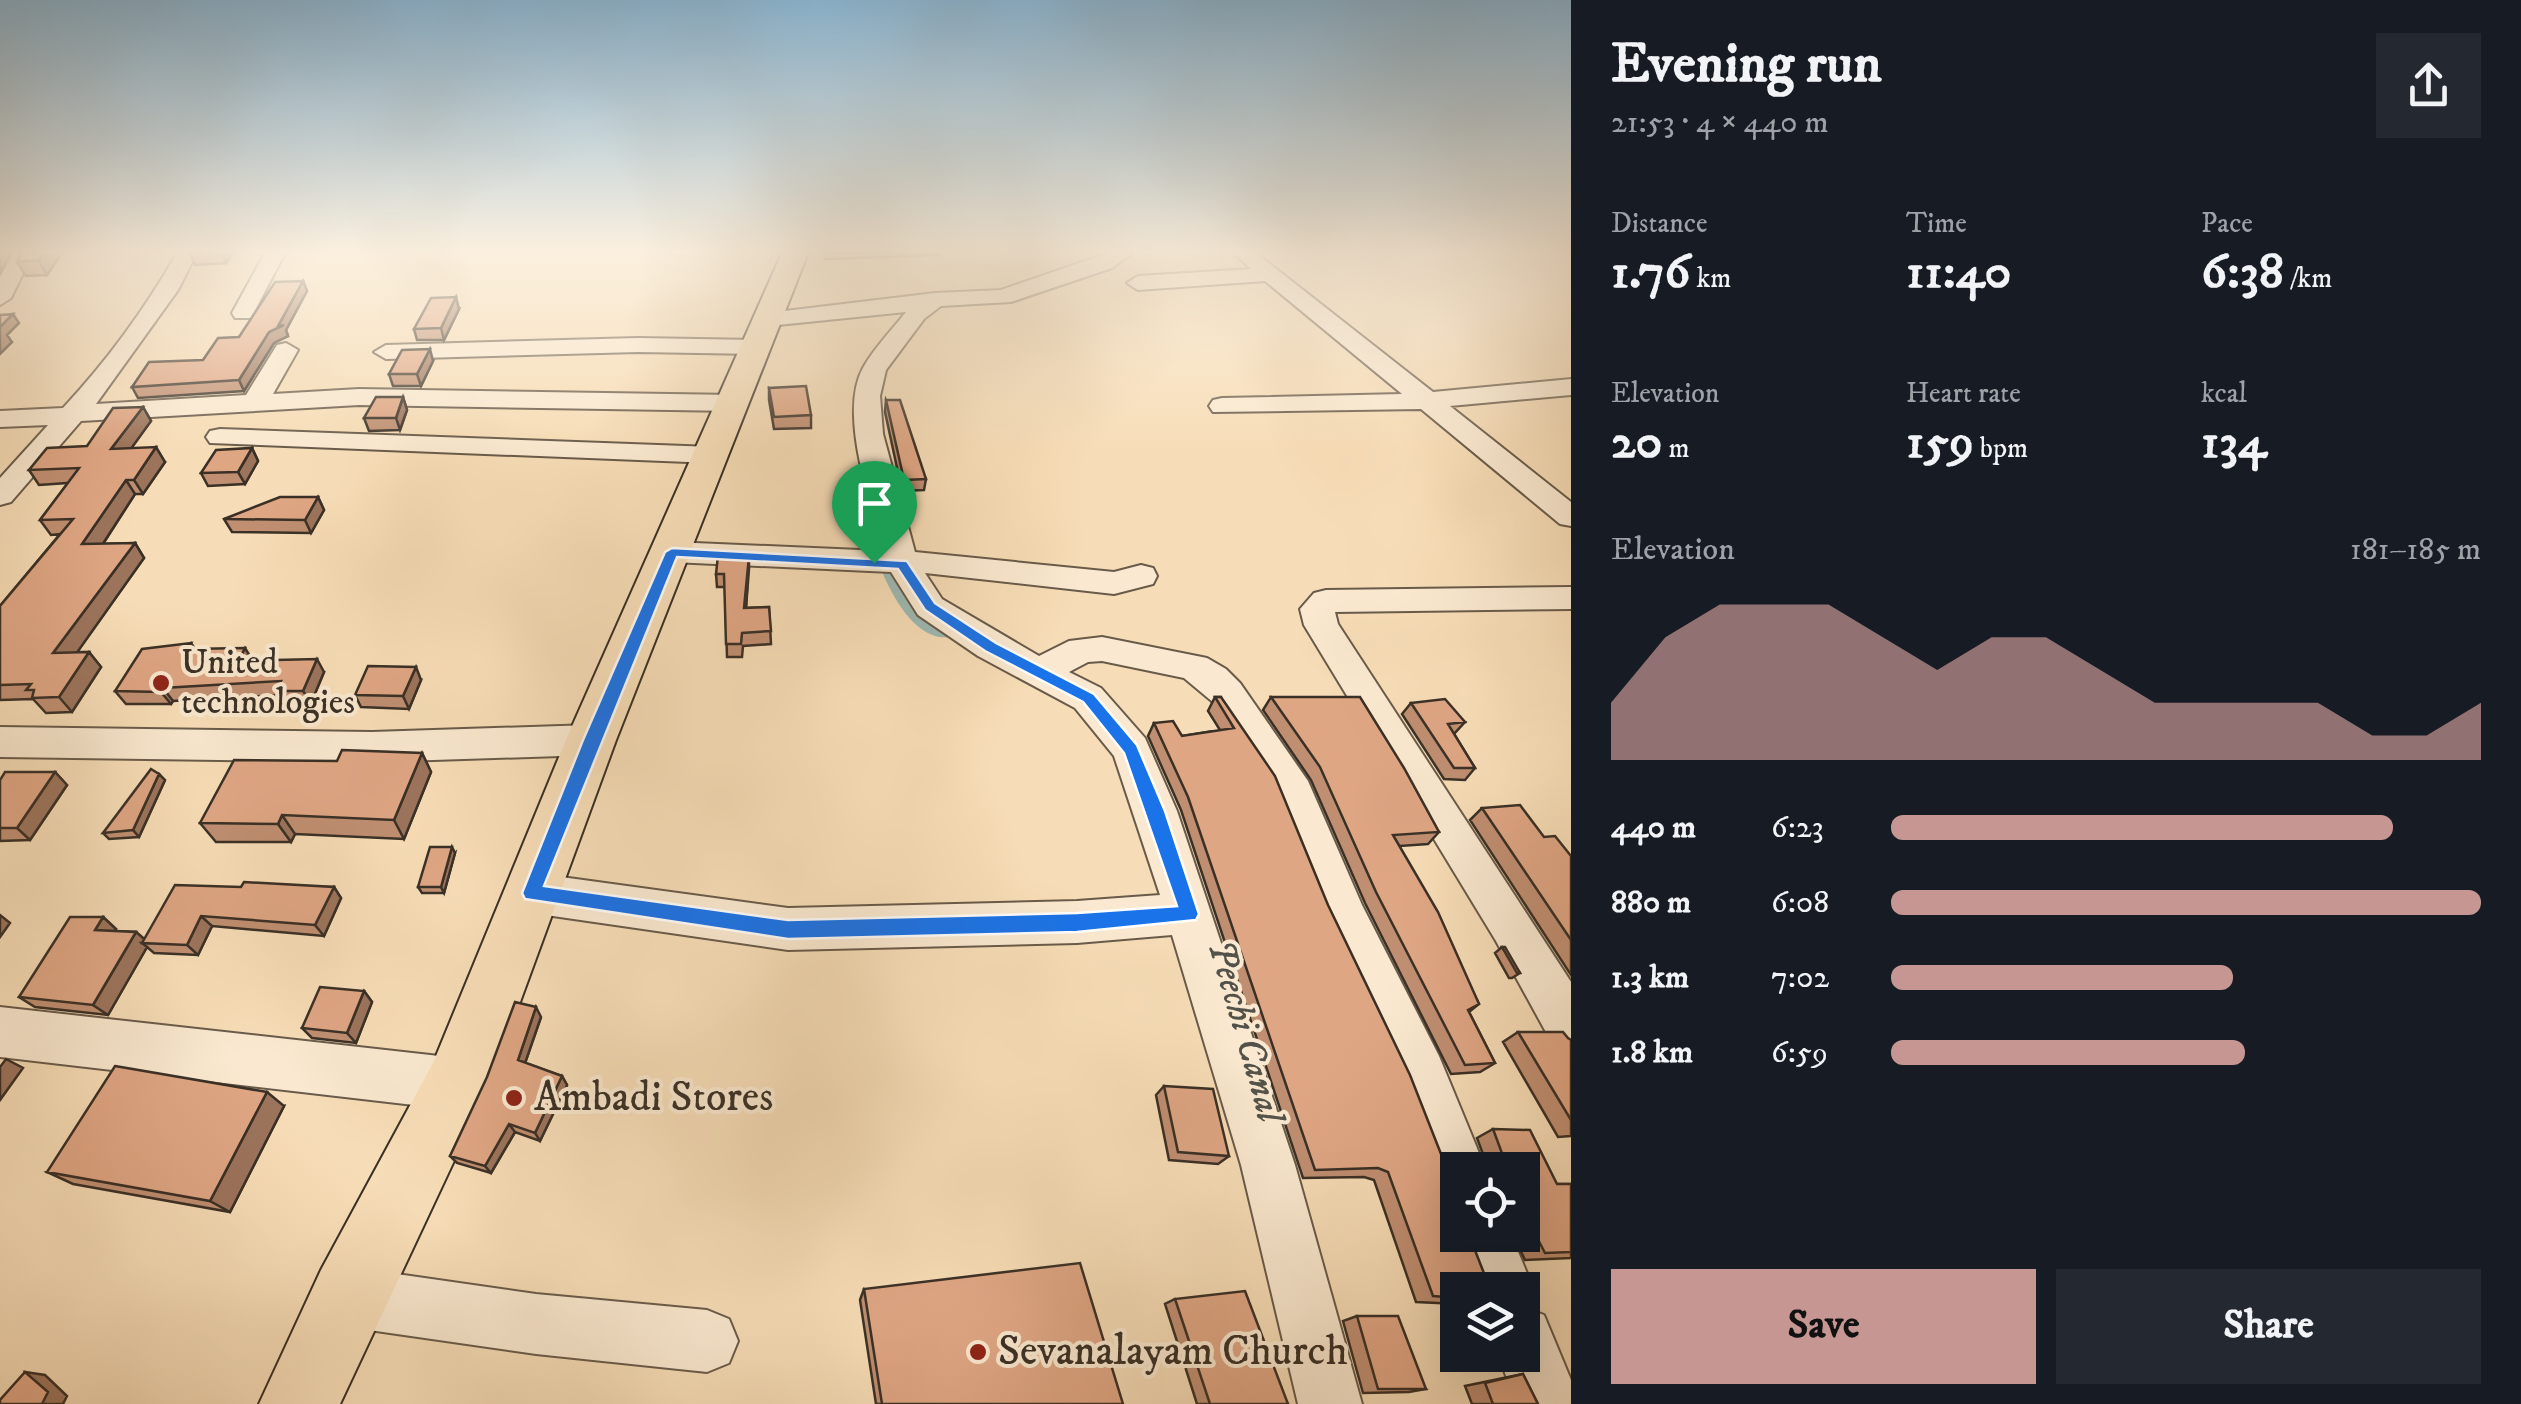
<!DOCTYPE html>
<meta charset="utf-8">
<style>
:root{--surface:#171b24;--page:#242831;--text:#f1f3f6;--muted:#9ea1a6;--accent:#c59692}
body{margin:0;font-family:"IM FELL DW Pica",serif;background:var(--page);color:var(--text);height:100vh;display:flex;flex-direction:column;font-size:38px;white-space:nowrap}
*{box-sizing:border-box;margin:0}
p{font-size:32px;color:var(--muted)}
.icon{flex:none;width:55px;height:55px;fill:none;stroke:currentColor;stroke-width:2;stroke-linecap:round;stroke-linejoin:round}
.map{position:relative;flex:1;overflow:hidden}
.side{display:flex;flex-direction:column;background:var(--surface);width:950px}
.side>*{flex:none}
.tools{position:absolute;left:1440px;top:1152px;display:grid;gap:20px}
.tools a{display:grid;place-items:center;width:100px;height:100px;border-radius:0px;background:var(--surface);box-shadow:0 10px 40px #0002;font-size:50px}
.pin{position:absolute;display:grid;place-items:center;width:85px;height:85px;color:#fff;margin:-102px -42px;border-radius:50% 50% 50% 0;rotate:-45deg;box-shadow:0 0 10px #0007}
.pin .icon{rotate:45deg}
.round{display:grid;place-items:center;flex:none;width:105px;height:105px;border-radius:0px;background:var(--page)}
.headline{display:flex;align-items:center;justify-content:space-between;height:170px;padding:0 40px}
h1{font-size:55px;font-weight:700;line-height:75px}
.stats{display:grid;grid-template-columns:repeat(3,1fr);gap:15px;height:170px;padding:10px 40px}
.stats div{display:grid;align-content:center}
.stats b{font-size:50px;font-weight:700}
.stats small{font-size:28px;font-weight:400}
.stats p{font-size:28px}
.chart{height:280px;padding:20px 40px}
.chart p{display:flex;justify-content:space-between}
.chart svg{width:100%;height:180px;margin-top:10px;fill:var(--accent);opacity:.7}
.action{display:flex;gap:20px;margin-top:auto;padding:20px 40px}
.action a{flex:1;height:115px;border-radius:0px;background:var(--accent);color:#111;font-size:40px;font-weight:700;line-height:115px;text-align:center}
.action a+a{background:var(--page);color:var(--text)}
ul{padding:0 40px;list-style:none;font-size:32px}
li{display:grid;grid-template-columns:160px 120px 1fr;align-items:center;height:75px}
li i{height:25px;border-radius:12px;background:var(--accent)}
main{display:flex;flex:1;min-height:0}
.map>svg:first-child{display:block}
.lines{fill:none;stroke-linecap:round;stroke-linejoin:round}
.canal{fill:#9ebab5;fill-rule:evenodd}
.minor-casing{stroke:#695b4a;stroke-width:4}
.major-casing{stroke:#3a3026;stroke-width:4}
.minor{fill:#fae9d0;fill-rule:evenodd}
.major{fill:#f7ddb7;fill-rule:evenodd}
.wall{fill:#c08f72;stroke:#3a3026;stroke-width:2.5}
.shaded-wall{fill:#9c745c;stroke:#3a3026;stroke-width:2.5}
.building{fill:#dfa684;stroke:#3a3026;stroke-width:2.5}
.route{fill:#1a73e8;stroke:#fff;stroke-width:2.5;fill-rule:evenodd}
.poi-dot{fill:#8f2418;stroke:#fae9d0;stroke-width:4}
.labels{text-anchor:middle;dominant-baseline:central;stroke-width:8;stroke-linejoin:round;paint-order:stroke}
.poi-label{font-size:35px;fill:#3a3026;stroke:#fae9d0;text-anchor:start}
.water-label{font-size:38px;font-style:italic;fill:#53524a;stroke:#fae9d0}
.near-poi-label{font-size:42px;fill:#3a3026;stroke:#fae9d0;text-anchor:start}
</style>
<main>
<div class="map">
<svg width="1571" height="1404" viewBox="0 0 1571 1404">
<rect width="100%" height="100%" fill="#f7ddb7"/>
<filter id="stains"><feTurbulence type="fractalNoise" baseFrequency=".002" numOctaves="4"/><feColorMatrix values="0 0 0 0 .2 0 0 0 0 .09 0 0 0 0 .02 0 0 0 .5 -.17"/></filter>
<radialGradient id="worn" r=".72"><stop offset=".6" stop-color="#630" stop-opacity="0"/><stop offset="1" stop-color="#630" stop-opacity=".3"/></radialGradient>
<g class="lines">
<path class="canal" d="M883,528L896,536L913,587L956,622L960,629L956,636C909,649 879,570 870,536Z"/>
<g class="minor-casing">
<path id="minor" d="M13,253H33L11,298L0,305V277Z
M177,253H197L178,290L96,404L246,395L277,345L286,343L298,350L273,394L359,389L735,395L748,403L735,411L359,405L81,421L11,502L0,505V478L48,425L0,427V411L63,408C107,361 145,309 177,253Z
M265,253H285L251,318H235L232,313Z
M1108,253H1132L1112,268L1011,302L941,306L924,319L886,370L880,396L883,434L915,552L1114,572L1141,565L1153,568L1157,576L1153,584L1114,594L925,573L942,599L1039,656L1069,641L1102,637L1207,658L1226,669L1240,683L1308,781L1362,905L1439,1056L1486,1170H1458V1197L1439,1189L1399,1083L1321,915L1270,787L1214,703L1184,678L1102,661L1088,662L1069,672L1101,688L1145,738L1177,811L1295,1165L1362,1404H1298L1241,1165L1172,935L1077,943L788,950L532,913L516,907L510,893L516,879L532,873L788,908L1077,901L1160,895L1114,756L1075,708L978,656L918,615L891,572L672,562L661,559L656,552L661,545L672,542L883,551C871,503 838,413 863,368C874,348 892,330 906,312L768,326L756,319L760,314L935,293L1001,290Z
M1234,253H1256L1433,392L1571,379V395L1450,406L1571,502V526L1560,524L1421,409L1213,412L1209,406L1213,400L1222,398L1402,394L1265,281L1138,290L1127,283L1138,276L1251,269Z
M638,338L757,340L769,347L757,354L638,352L386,359L374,352L386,345Z
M220,429L713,447L723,449L727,455L723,461L713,463L210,443L206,437L210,431Z
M1571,587V609L1335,612L1338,624L1571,982V1053L1553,1045L1496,941L1304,625L1300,609L1314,593L1326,590Z
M591,725L605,729L610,740L605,751L591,755L372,762L0,757V727L372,732Z
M0,1007L457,1058L475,1066L483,1084L475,1102L457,1110L0,1057Z
M1458,1225V1235H1511L1534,1290L1526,1308L1544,1315L1571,1380V1404H1517L1498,1355H1522V1290H1474L1453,1235Z
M348,1267L536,1294L707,1310L729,1319L738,1341L729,1363L707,1372L536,1354L348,1327L327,1318L318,1297L327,1276Z"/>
</g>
<g class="major-casing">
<path id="major" d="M782,253H808L616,740L490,1084L340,1404H259L321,1270L434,1061L566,740Z"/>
</g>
<use href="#minor" class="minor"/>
<use href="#major" class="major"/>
</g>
<path class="wall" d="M21,253H62L47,275L26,276L17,262Z
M191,253H233L226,263L195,265L190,254Z
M825,253H940V255L825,259Z
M303,281L307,291L286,330L288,336L274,343L244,391L138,398L132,387L203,360L239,337Z
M459,309L444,340H417L414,329Z
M433,361L421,386H393L389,374Z
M769,388L811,415V428L774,429L769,400Z
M403,397L407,410L400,430L369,431L364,418Z
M886,400L926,479L924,490L902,491L885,412Z
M143,407L151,421L131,448L165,462L143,494H135L103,544L135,543L144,558L77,652H89L101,667L72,712L46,713L33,699L0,700V606L60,534L51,535L40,520L68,483L39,485L29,470L87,446Z
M252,448L258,461L245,484L208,486L201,473Z
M318,497L324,510L311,533L232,532L224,519Z
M749,556L746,608L769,607L771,644L743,646L742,657H727L725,587H717L716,574Z
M191,643L195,649L253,661L324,672L311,703L285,704L279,695L173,701L171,704H126L115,691Z
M421,680L409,709L361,707L355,695Z
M1215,697H1221L1458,1290V1304L1416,1302L1374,1180L1364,1177L1303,1178L1181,810L1148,736L1154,723L1182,736L1220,730L1208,711Z
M1271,697L1439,832L1428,844L1399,846L1479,1004L1469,1012L1495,1063L1480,1072L1451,1074L1365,903L1311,780L1263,710Z
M1411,703L1465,722L1454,734L1475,768L1465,780L1444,779L1402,714Z
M422,753L431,772L404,839L295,834L291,842H216L200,823L337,761Z
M55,772L67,785L30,840L0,841V780Z
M165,780L139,837L109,839L103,833Z
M1482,808L1571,856V975L1470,820Z
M455,853L444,893H422L418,887Z
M241,887H334L341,898L324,936L212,926L198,955L154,953L147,947L108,1015L35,1007L19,997L103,917L116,929L115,931L136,932L144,939Z
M1502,947L1520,973L1512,978H1509L1495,953Z
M364,991L372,1002L356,1043L312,1038L302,1028Z
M541,1017L525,1063L562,1076L567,1085L540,1141L515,1132L491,1173L457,1163L450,1156Z
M1518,1032L1571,1040V1136L1558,1137L1503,1042Z
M1164,1086L1229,1156L1218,1164L1169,1160L1156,1095Z
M284,1106L230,1212L73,1184L47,1172Z
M1493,1129L1557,1184H1571V1258L1525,1260L1513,1235H1522V1170H1469L1478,1166L1487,1165L1477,1138Z
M864,1289L1123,1404H876L860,1300Z
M1175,1299L1288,1404H1197L1165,1304Z
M1357,1316L1426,1389L1409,1392L1363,1393L1343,1321Z
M1523,1374L1538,1404H1472L1465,1386Z"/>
<path class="shaded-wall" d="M0,253H11L0,274Z
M44,253H62L47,275L38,260Z
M221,253H233L226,263Z
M303,281L307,291L286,330L288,336L274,343L244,391L239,380L269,332L278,326Z
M456,297L459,309L444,340L441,328Z
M13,314L19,323L7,335L12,342L0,354V327Z
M430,349L433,361L421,386L417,374Z
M403,397L407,410L400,430L396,418Z
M143,407L151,421L120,464L111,449Z
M156,447L165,462L143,494L134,480Z
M252,448L258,461L245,484L238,472Z
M126,480L135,494L93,559L82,544Z
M318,497L324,510L311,533L305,520Z
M135,543L144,558L66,668L53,653Z
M749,556V569L745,621L744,608Z
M245,648L253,661H238Z
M89,652L101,667L72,712L59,697Z
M317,659L324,672L311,703L303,691Z
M416,667L421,680L409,709L403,696Z
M163,688L173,701L171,704L161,692Z
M422,753L431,772L404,839L394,820Z
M55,772L67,785L30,840L17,828Z
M159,774L165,780L139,837L133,830Z
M282,815L295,834L291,842L278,824Z
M452,847L455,853L444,893L441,887Z
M334,887L341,898L324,936L315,925Z
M0,915L10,923L0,937Z
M201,916L212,926L198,955L187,945Z
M103,917L116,929L109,941L95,930Z
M136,932L149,943H142L147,947L108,1015L93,1005Z
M364,991L372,1002L356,1043L347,1033Z
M536,1007L541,1017L523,1069L518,1060Z
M6,1059L23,1068L0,1100V1067Z
M562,1076L567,1085L540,1141L535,1133Z
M267,1092L284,1106L230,1212L210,1201Z
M509,1124L515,1132L491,1173L485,1166Z
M25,1372L45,1375L67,1396L63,1404H42Z"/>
<path class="building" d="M21,253H44L38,260L17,262Z
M303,281L278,326L284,325L269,332L239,380L132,387L149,362L203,360L218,338L239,337L275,282Z
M456,297L441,328L414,329L431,298Z
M13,314L0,327V315Z
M430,349L417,374H389L402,350Z
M806,386L811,415L774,417L769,388Z
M376,397H403L396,418H364Z
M886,400H900L926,479L904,480Z
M143,407L111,449L156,447L134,480H126L82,544L135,543L53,653L89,652L59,697L32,698L34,690H26L31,684L0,685V606L73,519L40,520L79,468L29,470L47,448L87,446L113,408Z
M252,448L238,472L201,473L216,450Z
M280,497H318L305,520L224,519Z
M718,555L749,556L744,608L769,607L771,631L742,633L741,644H726L724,574H716Z
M191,643L187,649L245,648L238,661L317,659L303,691H277L281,681L163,688L161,692L115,691L142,649Z
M368,666L416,667L403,696L355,695Z
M1215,697H1221L1275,776L1328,905L1410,1075L1452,1182L1458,1185V1235H1469L1489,1286L1516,1288L1517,1290H1458V1298L1433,1296L1388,1172L1378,1168L1315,1170L1188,797L1154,723L1173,721L1182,736L1234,728Z
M1271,697H1360L1404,768L1439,832L1393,835L1438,912L1479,1004L1468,1010L1495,1063L1465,1065L1376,892L1320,767Z
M1445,699L1465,722L1448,724L1475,768H1454L1411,703Z
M342,750L422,753L394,820L282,815L278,824L200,823L234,760L337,761Z
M151,769L159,774L133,830L103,833Z
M5,772H55L17,828H0V780Z
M1520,805L1544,837L1555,836L1571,856V940L1482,808Z
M430,847H452L441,887H418Z
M244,882L334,887L315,925L201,916L187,945L142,943L175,885L241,887Z
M70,917H103L95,930L136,932L93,1005L19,997Z
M1502,947H1505L1520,973H1517Z
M320,987L364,991L347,1033L302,1028Z
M515,1002L536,1007L518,1060L562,1076L535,1133L509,1124L485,1166L450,1156L487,1077Z
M1518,1032H1563L1568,1038L1571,1040V1120Z
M115,1066L267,1092L210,1201L47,1172Z
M1164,1086L1213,1089L1229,1156L1178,1152Z
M1493,1129L1530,1130L1557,1184H1571V1252L1545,1253L1530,1224H1522V1170H1478V1166L1506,1164Z
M1080,1263L1123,1404H882L864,1289Z
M1245,1291L1288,1404H1210L1175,1299Z
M1357,1316H1398L1426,1389H1378Z
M25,1372L48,1392L42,1404H0V1400Z
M1523,1374L1538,1404H1493L1485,1383Z"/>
<linearGradient id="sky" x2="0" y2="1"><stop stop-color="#8ab6d4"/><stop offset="0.56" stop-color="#fbf0df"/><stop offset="1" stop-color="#fbf0df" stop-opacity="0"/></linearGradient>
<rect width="1571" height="449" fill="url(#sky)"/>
<path class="route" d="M672,548L907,561L935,603L996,643L1094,694L1137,745L1165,811L1199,914L1196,920L1077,932L788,939L525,899L522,893L583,740L665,552ZM677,557L898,569L925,610L985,651L1083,702L1124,753L1177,906L1077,913L788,920L544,886Z"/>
<g class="poi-dot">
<circle cx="161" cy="683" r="10"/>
<circle cx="514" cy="1098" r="10"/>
<circle cx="978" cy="1352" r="10"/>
</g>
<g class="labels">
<g class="poi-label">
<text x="181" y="663">United<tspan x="181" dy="40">technologies</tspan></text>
</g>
<g class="water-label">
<text transform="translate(1245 1031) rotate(74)">Peechi Canal</text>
</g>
<g class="near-poi-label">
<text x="534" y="1098">Ambadi Stores</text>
<text x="998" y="1352">Sevanalayam Church</text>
</g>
</g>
<rect width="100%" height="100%" filter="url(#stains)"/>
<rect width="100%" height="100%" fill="url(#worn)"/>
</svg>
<div class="tools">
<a><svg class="icon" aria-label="locate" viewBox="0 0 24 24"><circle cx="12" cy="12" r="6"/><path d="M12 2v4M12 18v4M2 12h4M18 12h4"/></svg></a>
<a><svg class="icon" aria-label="layers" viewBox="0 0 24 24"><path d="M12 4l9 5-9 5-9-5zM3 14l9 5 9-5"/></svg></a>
</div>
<div class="pin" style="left:874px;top:563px;background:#1e9e55"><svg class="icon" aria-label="arrive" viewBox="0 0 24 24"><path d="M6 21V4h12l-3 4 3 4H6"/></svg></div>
</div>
<section class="side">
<div class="headline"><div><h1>Evening run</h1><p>21:53 · 4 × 440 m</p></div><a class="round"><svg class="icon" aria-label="share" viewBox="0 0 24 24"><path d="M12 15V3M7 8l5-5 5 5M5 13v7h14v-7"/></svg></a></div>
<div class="stats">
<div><p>Distance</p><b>1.76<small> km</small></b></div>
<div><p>Time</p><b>11:40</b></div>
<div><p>Pace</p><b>6:38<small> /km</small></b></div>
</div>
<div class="stats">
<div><p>Elevation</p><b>20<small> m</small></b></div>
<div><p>Heart rate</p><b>159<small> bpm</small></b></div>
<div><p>kcal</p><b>134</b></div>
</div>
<div class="chart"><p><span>Elevation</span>181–185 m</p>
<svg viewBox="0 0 160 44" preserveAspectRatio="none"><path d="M0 44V30L10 14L20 6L30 6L40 6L50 14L60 22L70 14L80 14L90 22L100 30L110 30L120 30L130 30L140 38L150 38L160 30V44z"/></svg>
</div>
<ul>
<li><b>440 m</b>6:23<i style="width:85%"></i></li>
<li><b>880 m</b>6:08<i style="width:100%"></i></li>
<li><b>1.3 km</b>7:02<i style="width:58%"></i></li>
<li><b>1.8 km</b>6:59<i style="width:60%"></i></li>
</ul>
<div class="action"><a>Save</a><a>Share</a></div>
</section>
</main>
